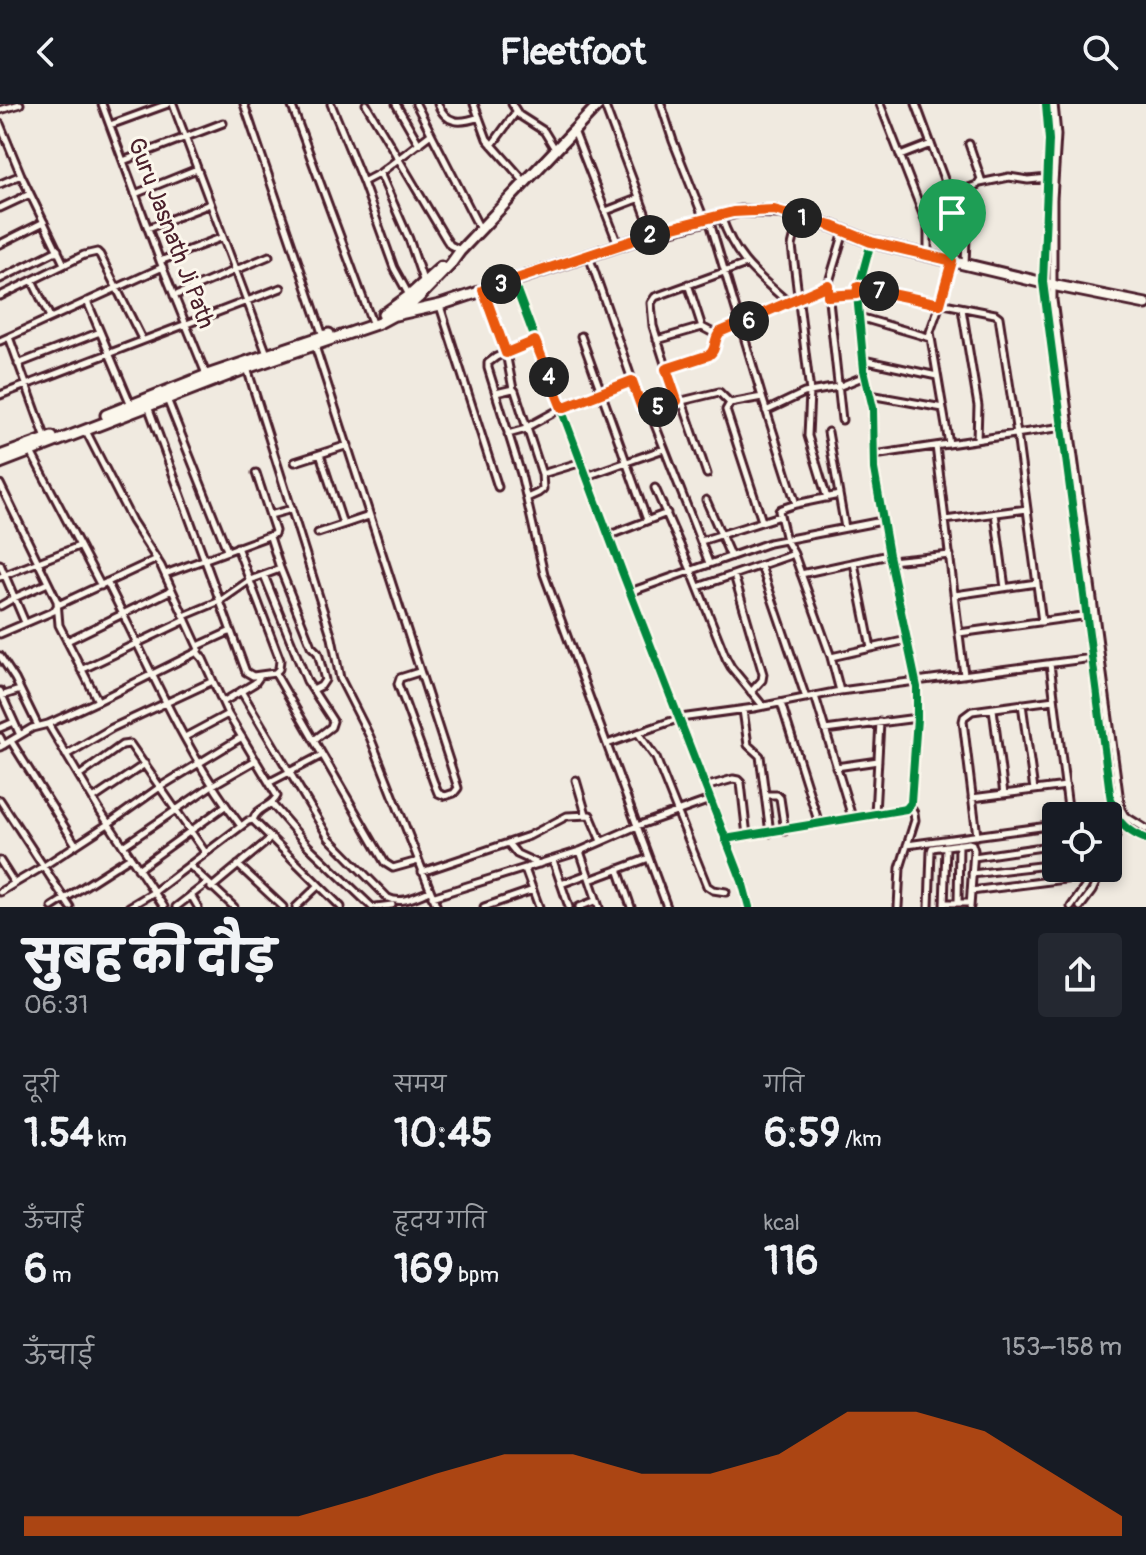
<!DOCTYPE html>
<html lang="hi">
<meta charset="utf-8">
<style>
:root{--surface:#171b24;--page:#242831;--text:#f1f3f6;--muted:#9ea1a6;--accent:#ea580c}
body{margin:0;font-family:Pangolin,"Playpen Sans Deva",sans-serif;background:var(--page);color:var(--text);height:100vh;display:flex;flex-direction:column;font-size:30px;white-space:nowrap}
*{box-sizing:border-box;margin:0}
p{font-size:26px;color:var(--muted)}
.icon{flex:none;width:44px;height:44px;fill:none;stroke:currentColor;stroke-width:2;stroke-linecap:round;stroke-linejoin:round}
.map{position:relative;height:803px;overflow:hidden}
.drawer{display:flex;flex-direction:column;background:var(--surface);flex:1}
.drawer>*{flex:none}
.tools{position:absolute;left:1042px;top:698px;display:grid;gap:16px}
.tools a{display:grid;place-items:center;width:80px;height:80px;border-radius:8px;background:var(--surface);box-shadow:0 4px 12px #0003;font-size:40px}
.pin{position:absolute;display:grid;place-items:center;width:68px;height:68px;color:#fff;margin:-82px -34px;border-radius:50% 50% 50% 0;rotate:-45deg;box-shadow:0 0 8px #0007}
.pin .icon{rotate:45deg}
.km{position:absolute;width:40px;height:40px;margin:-20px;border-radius:50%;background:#222;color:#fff;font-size:22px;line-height:40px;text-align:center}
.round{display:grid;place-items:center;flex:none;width:84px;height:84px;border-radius:8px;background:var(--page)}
.headline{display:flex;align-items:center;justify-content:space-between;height:136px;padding:0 24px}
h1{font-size:44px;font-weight:800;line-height:60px}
.stats{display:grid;grid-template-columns:repeat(3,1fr);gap:12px;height:136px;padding:8px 24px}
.stats div{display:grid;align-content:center}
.stats b{font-size:40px;font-weight:800}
.stats small{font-size:22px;font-weight:400}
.stats p{font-size:22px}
.chart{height:224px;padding:16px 24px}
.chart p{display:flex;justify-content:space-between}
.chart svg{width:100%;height:144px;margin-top:8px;fill:var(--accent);opacity:.7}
header{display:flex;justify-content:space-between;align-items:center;height:104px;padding:0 24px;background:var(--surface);font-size:36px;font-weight:800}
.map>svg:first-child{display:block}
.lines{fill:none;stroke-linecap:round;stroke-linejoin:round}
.minor-casing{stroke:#4a1f2b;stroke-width:11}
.primary-casing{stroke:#4a1f2b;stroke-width:15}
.minor{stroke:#fbf7ec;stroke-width:5}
.primary{stroke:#fbf7ec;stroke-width:9}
.cycleway-casing{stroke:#fbf7ec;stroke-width:13}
.cycleway{stroke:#00873e;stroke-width:8}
.route-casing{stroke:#fff;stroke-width:16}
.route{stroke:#ea580c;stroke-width:10}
.labels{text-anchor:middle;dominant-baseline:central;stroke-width:6;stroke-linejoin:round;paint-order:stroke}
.street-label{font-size:24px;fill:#4a1f2b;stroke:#fbf7ec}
</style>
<header><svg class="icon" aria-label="back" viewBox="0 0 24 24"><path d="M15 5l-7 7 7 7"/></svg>Fleetfoot<svg class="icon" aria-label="search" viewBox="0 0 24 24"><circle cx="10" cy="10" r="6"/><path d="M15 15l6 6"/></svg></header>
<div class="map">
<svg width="1146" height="803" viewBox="0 0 1146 803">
<rect width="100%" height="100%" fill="#f0eae0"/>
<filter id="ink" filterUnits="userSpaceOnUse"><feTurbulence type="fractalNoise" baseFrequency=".0125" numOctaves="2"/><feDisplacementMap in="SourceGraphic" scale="16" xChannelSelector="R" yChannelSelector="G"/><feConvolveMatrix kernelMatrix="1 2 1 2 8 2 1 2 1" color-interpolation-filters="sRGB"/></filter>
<g filter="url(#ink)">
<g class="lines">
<g class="minor-casing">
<path id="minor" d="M102,0L160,157L206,270
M173,0L267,250
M244,0L323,232
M291,0L371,216
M331,0L363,78L394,164L409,191
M366,0L446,135L450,141L460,146
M396,0L419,40
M416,0L480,125
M438,0C446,20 460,20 479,13
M474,0L487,35L524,77
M512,0L519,11L544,27L555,45
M604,0L653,130
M661,0L673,37L704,115
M880,0L928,123V150
M916,0L966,134L965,160
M1046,0L1049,36L1043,178L1106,660C1112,696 1107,720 1146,735
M1054,0L1057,31L1053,95V196L1121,705L1125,712L1146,725
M0,6L20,0
M0,20L21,71L64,160
M110,21L168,0
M574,27L618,140
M492,41L516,8
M900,52L931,40
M123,57L223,19
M380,69L409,135L424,179
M363,78L380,69L431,30
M980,79L1009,73L1028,76L1048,74
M0,80L21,71
M135,90L197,65
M950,91L977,81L981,75L969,40
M0,104L30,90
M606,107L640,94
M721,112C735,155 756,170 789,199
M799,114L792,142L810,288L808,332L827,394
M709,115L762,293L796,400
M148,124L210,100
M0,140L44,118
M589,152L640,299L651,308
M160,157L223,133
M0,175L58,146
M32,176L50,213
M513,177L623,470L742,777L749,803
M688,180L702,223
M858,183L995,210L999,213L1017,330L1042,518
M484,186L506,249L513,285
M0,192L84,151L97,148L100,151L142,235
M174,192L269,152
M828,192L857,190
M87,197L131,301
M440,202L498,383
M962,205L978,302L977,336
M859,213L931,234
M581,232L647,416
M9,233L46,335
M657,236L702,223L717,231
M0,237L163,163
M535,237L496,253L488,259V264L521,370L544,470L667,803
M315,242L458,684L454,689L445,692L438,689L434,679L398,580L400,574L419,568
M863,256L937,272
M18,260L100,228
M247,264L332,534L340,574L370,633L437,803
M666,265L712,249L717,231L720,228L828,181
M496,289L513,285L515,287L542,370L543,385L538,389L527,394
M0,291L281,184
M870,291L943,304
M762,293L730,299L726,306L762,417
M167,295L227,446
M677,297L653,222L651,199L655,193L746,160
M682,297L719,288L730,299
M148,302L246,568L253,572L275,569L279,565L280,556L237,443
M766,307L804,289L838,283L865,272
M842,316L828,187V181L844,128
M86,327L132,417L161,462L199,545L197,548L98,597
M828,328L845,424
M508,330L526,325L527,323L562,304L632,277
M949,340L930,228L940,200L952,158
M936,342L964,571
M31,348L101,482
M320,350L343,420
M874,351L1063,323
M295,358L348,341
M542,370L582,358
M707,370L682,297C673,297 657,301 651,308L652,313L709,459
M587,372L664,345
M0,380L57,497L59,521L98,597L48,620L32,624L0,643
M655,384L691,466L726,554L731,563L763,602
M839,391L796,400L781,405L779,407L786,436L794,450L831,553L840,587
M706,396L730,451
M995,409L1005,484
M270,411L292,405
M945,416L1027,405
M318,429L369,412
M610,431L667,409
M270,433L280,464L311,542L318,549L325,576L321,582L313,586
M701,437L780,412
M890,457L950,451
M854,459L871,544
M0,460L24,516
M761,462L806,594
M165,470L274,430L275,427L256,369
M801,470L889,451
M264,471L307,577L333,617L331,623L314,636
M734,471L763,570L762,576L751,588
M0,473L79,442
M107,478C149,561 185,649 241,722
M698,483L794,450
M630,488L769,439L882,417
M955,491L1037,479
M0,502L14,494L48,479
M184,512L220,497L250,476L280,465
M959,529L1089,511
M0,530L54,507L58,501L157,455
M67,537L172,486
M198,542L231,527
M197,548L203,555L228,610L277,692C272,703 257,703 253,716
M0,552L15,575L38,622
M831,553L907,536
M1050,560L1069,712
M81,566L186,516
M275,569L385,759L393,764L418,757
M0,587L20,631
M241,587L329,734L388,794C402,801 416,792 430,787
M1,592L20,586
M815,592L852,713
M223,598L255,579L260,572
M781,599L819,720
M1022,600L1034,686
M993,605L1004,690
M743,606L748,641L760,652L770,729
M48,620L100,707L164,803
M0,624L14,618
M825,626L917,614
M638,629L656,654L707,782L713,786L726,788
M0,633L4,641
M185,633L228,610
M11,637L76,741
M607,640L680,614L754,604L840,587L1100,553
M66,651L112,624L213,577
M836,663L878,657
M79,672L122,641L130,640L205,748
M576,676L586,710
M270,678L322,651
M705,683L733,675L738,676L741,679L747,732
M765,691H777L780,694L785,727
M972,694L1066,682
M93,695L145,660
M0,696L70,803
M271,699L308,742L372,803
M875,710L880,618
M1108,728L1116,711
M977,732L963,617L964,613L972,607L1054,596
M725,735L906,705L911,699L917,614V583L889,451L874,365L873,304L864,266L857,190L870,139
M508,739L517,750L539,760
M907,741L1056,721
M123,742L211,682L256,656
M580,747L599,803
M974,753L1056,741
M1108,753L1120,720L1125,712
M553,756L569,803
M0,757L14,779
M189,761L234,803
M238,761L283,803
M138,765L225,702
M525,765L539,803
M618,765L631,803
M422,768L529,732L567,712L590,711L601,737
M972,770L1056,760
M590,776L649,754
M561,780L588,770
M211,784L271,734
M971,787L1073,774
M0,788L44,762L108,720L160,683L242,633
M191,791L198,803
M432,793L580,747L637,722L710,696
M944,799H970
M958,799L959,740
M52,803L130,753
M129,803L154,788L248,717L253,716L341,803
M176,803L207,779
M296,803L318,782
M376,803L392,801
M484,803L533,786
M579,803L597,796
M898,803L900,764L915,716L914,709L910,702
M929,803L931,747L932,744L969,739L972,740L974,746L970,803
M944,803L946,742
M1071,803L1085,783L1094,764
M1080,803L1092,787L1103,764"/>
</g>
<g class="primary-casing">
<path id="primary" d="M383,210L395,211L440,201L653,130L740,107L780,108L832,122L871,138L1052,181L1146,200
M384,210L409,192L441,163
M106,311L207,271L329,230
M0,352L52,333
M0,359L247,264L379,219L407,204L418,194L450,161L460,147L599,0"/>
</g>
<use href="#minor" class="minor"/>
<use href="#primary" class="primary"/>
<g class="cycleway-casing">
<path id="cycleway" d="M1046,0L1049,36L1043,178L1106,660C1112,696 1107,720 1146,735
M513,176L623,470L742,777L749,803
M725,735L906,705L911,699L917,614V583L889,451L874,365L873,304L864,266L857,190L871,138"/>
</g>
<use href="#cycleway" class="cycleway"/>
</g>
</g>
<g class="lines" filter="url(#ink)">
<g class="route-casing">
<path id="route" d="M774,106L832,122L871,138L952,157L940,200L858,183L857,190L828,192V181L720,228C713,236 717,246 709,251L666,265L677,297L654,305L651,308L641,302L632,277L562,304L535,237L506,249L483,186L674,123L733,108Z"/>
</g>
<use href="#route" class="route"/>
</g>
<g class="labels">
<g class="street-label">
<text transform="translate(171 129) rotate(69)">Guru Jasnath Ji Path</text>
</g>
</g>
</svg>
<div class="tools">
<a><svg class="icon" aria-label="locate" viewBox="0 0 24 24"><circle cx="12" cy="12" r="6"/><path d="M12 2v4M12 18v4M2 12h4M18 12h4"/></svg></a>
</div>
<div class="pin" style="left:952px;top:157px;background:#1e9e55"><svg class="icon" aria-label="arrive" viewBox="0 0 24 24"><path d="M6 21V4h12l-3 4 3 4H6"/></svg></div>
<b class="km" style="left:802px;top:114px">1</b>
<b class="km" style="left:650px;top:131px">2</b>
<b class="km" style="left:501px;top:180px">3</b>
<b class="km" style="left:549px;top:273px">4</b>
<b class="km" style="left:658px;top:303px">5</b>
<b class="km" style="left:749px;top:217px">6</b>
<b class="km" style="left:879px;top:187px">7</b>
</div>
<section class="drawer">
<div class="headline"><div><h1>सुबह की दौड़</h1><p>06:31</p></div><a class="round"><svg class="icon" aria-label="share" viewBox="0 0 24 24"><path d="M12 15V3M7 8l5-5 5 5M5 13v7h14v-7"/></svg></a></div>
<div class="stats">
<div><p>दूरी</p><b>1.54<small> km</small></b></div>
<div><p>समय</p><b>10:45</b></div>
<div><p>गति</p><b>6:59<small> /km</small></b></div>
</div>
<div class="stats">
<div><p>ऊँचाई</p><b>6<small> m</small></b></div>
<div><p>हृदय गति</p><b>169<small> bpm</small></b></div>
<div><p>kcal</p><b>116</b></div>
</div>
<div class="chart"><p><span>ऊँचाई</span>153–158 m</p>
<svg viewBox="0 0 160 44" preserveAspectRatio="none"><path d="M0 44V38L10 38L20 38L30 38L40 38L50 32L60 25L70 19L80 19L90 25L100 25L110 19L120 6L130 6L140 12L150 25L160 38V44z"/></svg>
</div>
</section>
